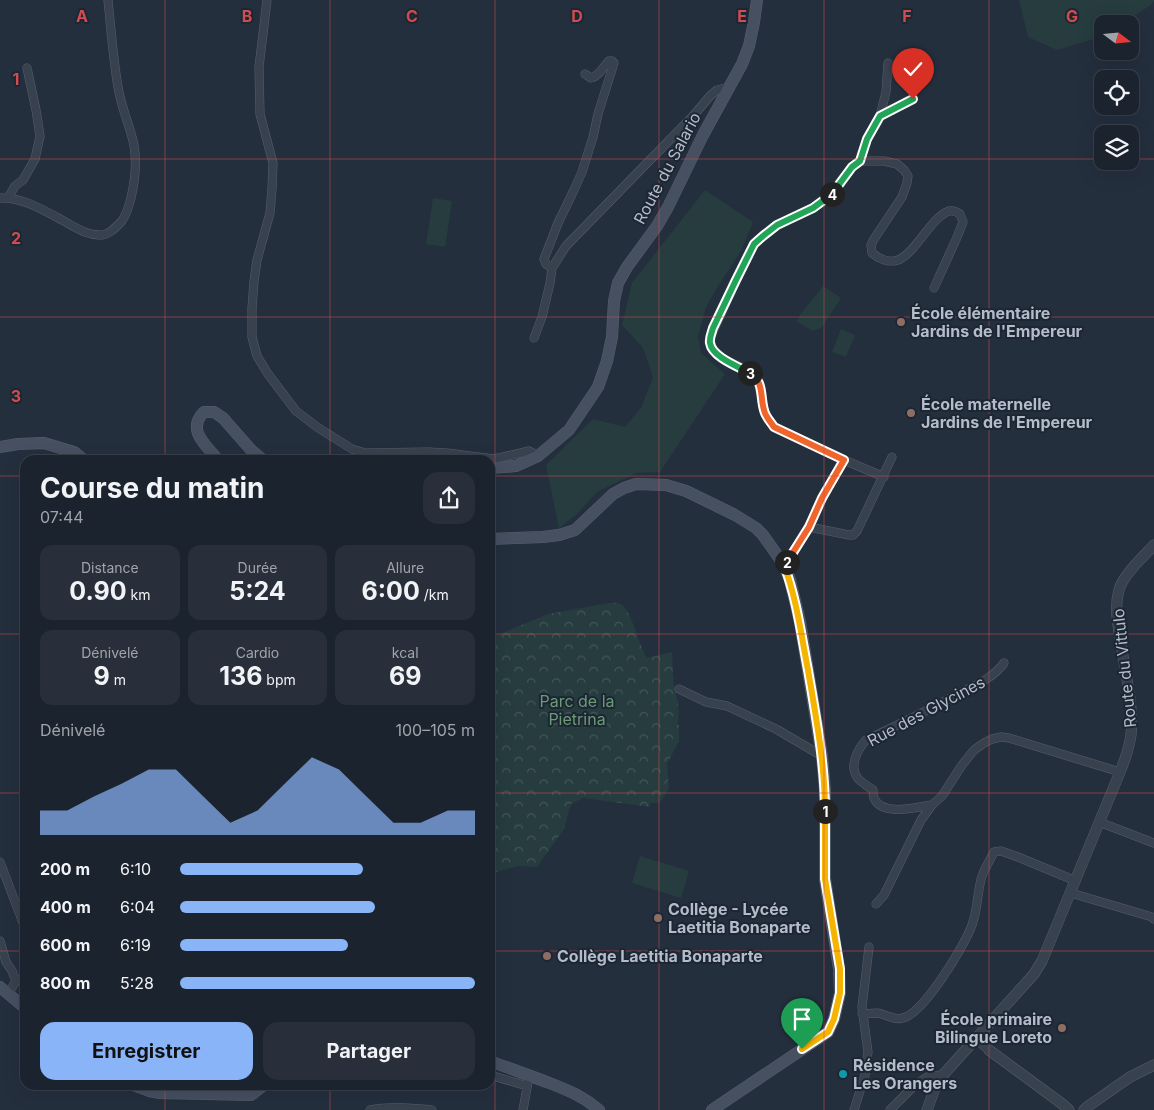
<!DOCTYPE html>
<html lang="fr">
<meta charset="utf-8">
<style>
:root{--surface:#1b232e;--page:#282f3a;--text:#f1f3f6;--muted:#a0a4aa;--line:#39404a;--accent:#8ab4f8}
body{margin:0;font-family:Inter,sans-serif;background:var(--page);color:var(--text);height:100vh;display:flex;flex-direction:column;font-size:19px;white-space:nowrap}
*{box-sizing:border-box;margin:0}
p{font-size:16px;color:var(--muted)}
.icon{flex:none;width:28px;height:28px;fill:none;stroke:currentColor;stroke-width:2;stroke-linecap:round;stroke-linejoin:round}
.map{position:relative;flex:1;overflow:hidden}
.side{position:absolute;left:20px;top:455px;width:475px;height:635px;display:flex;flex-direction:column;background:var(--surface);border-radius:15px;box-shadow:0 5px 20px #0002,0 0 0 1px var(--line)}
.side>*{flex:none}
.needle{width:32px;rotate:106deg}
.buttons{position:absolute;left:1094px;top:15px;display:grid;gap:10px}
.buttons a{display:grid;place-items:center;width:45px;height:45px;border-radius:10px;background:var(--surface);box-shadow:0 5px 20px #0002,0 0 0 1px var(--line);font-size:25px}
.pin{position:absolute;display:grid;place-items:center;width:42px;height:42px;color:#fff;margin:-51px -21px;border-radius:50% 50% 50% 0;rotate:-45deg;box-shadow:0 0 5px #0007}
.pin .icon{rotate:45deg}
.km{position:absolute;width:25px;height:25px;margin:-12px;border-radius:50%;background:#222;color:#fff;font-size:14px;line-height:25px;text-align:center}
.round{display:grid;place-items:center;flex:none;width:52px;height:52px;border-radius:15px;background:var(--page)}
.summary{display:flex;align-items:center;justify-content:space-between;height:85px;padding:0 20px}
h1{font-size:28px;font-weight:700;line-height:38px}
.metrics{display:grid;grid-template-columns:repeat(3,1fr);gap:8px;height:85px;padding:5px 20px}
.metrics div{display:grid;align-content:center;border-radius:12px;background:var(--page);text-align:center}
.metrics b{font-size:25px;font-weight:700}
.metrics small{font-size:14px;font-weight:400}
.metrics p{font-size:14px}
.chart{height:140px;padding:10px 20px}
.chart p{display:flex;justify-content:space-between}
.chart svg{width:100%;height:90px;margin-top:5px;fill:var(--accent);opacity:.7}
.button{display:flex;gap:10px;margin-top:auto;padding:10px 20px}
.button a{flex:1;height:58px;border-radius:15px;background:var(--accent);color:#111;font-size:20px;font-weight:700;line-height:58px;text-align:center}
.button a+a{background:var(--page);color:var(--text)}
ul{padding:0 20px;list-style:none;font-size:16px}
li{display:grid;grid-template-columns:80px 60px 1fr;align-items:center;height:38px}
li i{height:12px;border-radius:6px;background:var(--accent)}
.map>svg:first-child{display:block}
.green{fill:#263c3f}
.forest{fill:url(#forest-crowns)}
.lines{fill:none;stroke-linecap:round;stroke-linejoin:round}
.minor-casing{stroke:#565f6c;stroke-width:9}
.tertiary-casing{stroke:#565f6c;stroke-width:11}
.secondary-casing{stroke:#565f6c;stroke-width:12}
.minor{stroke:#38414e;stroke-width:8}
.tertiary{stroke:#38414e;stroke-width:10}
.secondary{stroke:#465061;stroke-width:11}
.split-1-casing{stroke:#fff;stroke-width:10}
.split-2-casing{stroke:#fff;stroke-width:10}
.split-3-casing{stroke:#fff;stroke-width:10}
.split-4-casing{stroke:#fff;stroke-width:10}
.split-5-casing{stroke:#fff;stroke-width:10}
.split-1{stroke:#f5b400;stroke-width:6}
.split-2{stroke:#f5b400;stroke-width:6}
.split-3{stroke:#f0652b;stroke-width:6}
.split-4{stroke:#22a559;stroke-width:6}
.split-5{stroke:#22a559;stroke-width:6}
.grid{fill:none;stroke:#ce4d50;stroke-width:1;stroke-opacity:0.55}
.education-dot{fill:#8d6e63;stroke:#1d2633;stroke-width:2}
.culture-dot{fill:#0f9aa8;stroke:#1d2633;stroke-width:2}
.labels{text-anchor:middle;dominant-baseline:central;stroke-width:4;stroke-linejoin:round;paint-order:stroke}
.street-label{font-size:16px;fill:#b4bcc9;stroke:#1d2633}
.poi-label{font-size:16px;font-weight:bold;fill:#b4bcc9;stroke:#1d2633;text-anchor:start}
.park-label{font-size:16px;fill:#6b9a76;stroke:#1d2633}
.grid-label{font-size:16px;text-anchor:middle;font-weight:bold;fill:#ce4d50;stroke:#1d2633;stroke-width:4;stroke-linejoin:round;paint-order:stroke}
</style>
<div class="map">
<svg width="1154" height="1110" viewBox="0 0 1154 1110">
<defs>
<pattern id="forest-crowns" width="20" height="18" patternUnits="userSpaceOnUse" patternTransform="scale(1.25)"><rect width="20" height="18" fill="#263c3f"/><path d="M2 6a3 3 0 1 1 6 0M12 15a3 3 0 1 1 6 0" fill="none" stroke="#435659"/></pattern>
</defs>
<rect width="100%" height="100%" fill="#242f3e"/>
<path class="green" d="M1019,0H1154V1L1151,5L1121,24H1102V35L1097,38L1057,50L1028,37Z
M705,190L753,222L741,251L718,286L706,307L698,336L701,353L725,374L660,472L636,473L597,492L576,515L559,528L546,465L593,419L625,427L641,408L653,377L643,348L622,325L632,283Z
M433,198L452,201L445,247L426,244Z
M823,286L841,298L821,328L813,331L797,322L800,315Z
M841,329L855,335L846,357L832,352Z
M640,856L689,871L681,898L632,883Z"/>
<path class="forest" d="M609,603C613,603 618,602 621,604C632,611 639,646 647,658L672,652L673,676L674,677L673,680C675,691 682,713 677,724L679,725V741L667,764L669,788L665,795L659,803H650V807L583,798L571,804L564,829L537,867L517,866L490,874V638L548,614Z"/>
<g class="lines">
<g class="minor-casing">
<path id="minor" d="M267,0L259,67L260,114L273,163L272,189L270,213L257,260L254,281L252,308V337L257,356L268,374L296,411L317,427L352,449L365,453L428,452L447,453L494,459L529,451L538,456
M880,116L886,92L888,63
M860,161L867,139L880,116L913,99
M0,198C21,197 42,209 60,219C74,226 86,236 102,235C110,234 115,228 121,222C126,216 129,206 131,198C135,181 137,163 134,145C130,126 121,107 118,87C113,58 111,29 108,0
M8,198L15,186L23,180L35,159L40,136L36,110L27,68
M552,268L546,264L544,259L558,223L573,192L582,172L593,137L598,114L614,63L612,61H609C603,67 599,76 591,78L585,74
M534,338L542,317L550,283L552,268L566,246L693,116L710,96L717,90L729,87
M884,477L844,460L774,427C770,421 766,417 764,410C761,399 764,386 755,377C750,371 726,360 718,356C711,350 710,344 711,336L736,281L754,244L763,236L777,225L813,208L830,196L852,167L860,161H884L897,164L904,170L908,176L907,183L902,197L874,239L871,245L872,253C879,259 889,263 898,260C916,253 931,217 949,211C954,210 957,212 960,214L963,222L958,235L934,288
M809,527L849,535H853L857,531L892,457
M784,565C801,544 811,521 823,498C829,485 837,473 844,460
M679,689L706,702L727,706L776,729L822,756
M932,805C916,807 882,817 874,798C873,795 873,792 873,790C868,786 860,782 857,777C849,765 858,749 866,740C898,725 929,710 960,693C976,685 993,678 1004,663
M1099,822L1154,843
M0,862L25,928
M1071,893L1152,917L1154,919
M876,904L884,895L921,820L932,805L942,796L962,765L974,750L984,743L992,739L1001,737L1009,738L1120,772
M0,941L6,962L12,971L16,981L8,994
M862,1014C867,1014 872,1013 877,1013C886,1014 894,1021 903,1018C924,1013 965,945 972,925C978,909 977,892 982,876C985,868 990,860 994,852L1001,851L1018,857L1076,881
M975,1039L989,1050
M490,1075L527,1086
M370,1110C390,1106 411,1108 432,1110
M523,1110L528,1082
M854,1110L865,1075L868,1052L862,1007L869,947
M890,1110L915,1085L929,1076L943,1075"/>
</g>
<g class="tertiary-casing">
<path id="tertiary" d="M989,1050L1061,1103L1069,1110
M927,1110L936,1085L943,1075L1034,974L1042,961L1120,772C1125,760 1129,748 1131,735C1134,706 1125,673 1121,643C1118,626 1114,607 1119,590C1123,575 1143,557 1154,545
M1084,1110L1087,1107L1130,1077L1154,1065"/>
</g>
<g class="secondary-casing">
<path id="secondary" d="M0,447L18,444L44,443L74,452L84,460
M218,460C206,445 186,430 204,412H214L223,418L252,451L263,460
M490,468L516,466L538,456L569,430L598,387L607,361L612,337L614,301L618,283L627,267L657,226L668,207L703,135L742,64L749,46L754,22L757,0
M490,539L543,537L559,535L575,530L613,494L624,488L636,484L666,485L686,491L735,515L756,528L763,535L784,565L790,580L800,622L822,756L825,790V879L839,969L840,993L834,1019L828,1032L712,1110
M0,987L25,1008
M490,1061C511,1069 531,1076 552,1084C570,1091 584,1097 599,1110
M133,1085L149,1091L160,1093L251,1095L264,1085"/>
</g>
<use href="#minor" class="minor"/>
<use href="#tertiary" class="tertiary"/>
<use href="#secondary" class="secondary"/>
</g>
<g class="lines">
<g class="split-1-casing">
<path id="split-1" d="M802,1049L828,1032L834,1019L840,993V969L825,879V811"/>
</g>
<g class="split-2-casing">
<path id="split-2" d="M787,562L784,565C797,600 801,634 808,670C816,717 825,764 825,811"/>
</g>
<g class="split-3-casing">
<path id="split-3" d="M750,373C764,381 760,397 764,410C765,416 770,421 774,427L844,460L822,498L809,527L787,562"/>
</g>
<g class="split-4-casing">
<path id="split-4" d="M750,373C739,367 712,357 710,343C709,338 712,332 713,328L736,280L754,244L763,236L777,225L813,208L832,194"/>
</g>
<g class="split-5-casing">
<path id="split-5" d="M832,194L852,167L860,161L867,139L880,116L913,99"/>
</g>
<use href="#split-1" class="split-1"/>
<use href="#split-2" class="split-2"/>
<use href="#split-3" class="split-3"/>
<use href="#split-4" class="split-4"/>
<use href="#split-5" class="split-5"/>
</g>
<path class="grid" d="M165,0V460M330,0V460M495,0V1110M659,0V1110M824,0V1110M989,0V1110M0,159H1102M1130,159H1154M0,317H1154M0,476H25M490,476H1154M0,634H25M490,634H1154M0,793H25M490,793H1154M0,951H25M490,951H1154M165,1085V1110M330,1085V1110"/>
<g class="education-dot">
<circle cx="901" cy="322" r="5"/>
<circle cx="911" cy="413" r="5"/>
<circle cx="658" cy="918" r="5"/>
<circle cx="547" cy="956" r="5"/>
<circle cx="1062" cy="1028" r="5"/>
</g>
<circle class="culture-dot" cx="843" cy="1074" r="5"/>
<g class="labels">
<g class="street-label">
<text transform="translate(667 168) rotate(-62)">Route du Salario</text>
<text transform="translate(1124 668) rotate(-96)">Route du Vittulo</text>
<text transform="translate(926 711) rotate(-28)">Rue des Glycines</text>
</g>
<g class="poi-label">
<text x="911" y="313">École élémentaire<tspan x="911" dy="18">Jardins de l'Empereur</tspan></text>
<text x="921" y="404">École maternelle<tspan x="921" dy="18">Jardins de l'Empereur</tspan></text>
<text x="668" y="909">Collège - Lycée<tspan x="668" dy="18">Laetitia Bonaparte</tspan></text>
<text x="557" y="956">Collège Laetitia Bonaparte</text>
<text x="1052" y="1019" text-anchor="end">École primaire<tspan x="1052" dy="18">Bilingue Loreto</tspan></text>
<text x="853" y="1065">Résidence<tspan x="853" dy="18">Les Orangers</tspan></text>
</g>
<g class="park-label">
<text x="577" y="701">Parc de la<tspan x="577" dy="18">Pietrina</tspan></text>
</g>
</g>
<g class="grid-label">
<text x="82" y="22">A</text>
<text x="247" y="22">B</text>
<text x="412" y="22">C</text>
<text x="577" y="22">D</text>
<text x="742" y="22">E</text>
<text x="907" y="22">F</text>
<text x="1072" y="22">G</text>
<text x="16" y="85">1</text>
<text x="16" y="244">2</text>
<text x="16" y="402">3</text>
</g>
</svg>
<div class="buttons">
<a><svg class="needle" viewBox="-14 -14 28 28"><path d="M0-13l5 13h-10z" fill="#e53935"/><path d="M0 13l5-13h-10z" fill="#a0a4aa"/></svg></a>
<a><svg class="icon" aria-label="locate" viewBox="0 0 24 24"><circle cx="12" cy="12" r="6"/><path d="M12 2v4M12 18v4M2 12h4M18 12h4"/></svg></a>
<a><svg class="icon" aria-label="layers" viewBox="0 0 24 24"><path d="M12 4l9 5-9 5-9-5zM3 14l9 5 9-5"/></svg></a>
</div>
<div class="pin" style="left:802px;top:1049px;background:#1e9e55"><svg class="icon" aria-label="arrive" viewBox="0 0 24 24"><path d="M6 21V4h12l-3 4 3 4H6"/></svg></div>
<div class="pin" style="left:913px;top:99px;background:#d93025"><svg class="icon" aria-label="check" viewBox="0 0 24 24"><path d="M5 12l5 5 9-10"/></svg></div>
<b class="km" style="left:825px;top:811px">1</b>
<b class="km" style="left:787px;top:562px">2</b>
<b class="km" style="left:750px;top:373px">3</b>
<b class="km" style="left:832px;top:194px">4</b>
<section class="side">
<div class="summary"><div><h1>Course du matin</h1><p>07:44</p></div><a class="round"><svg class="icon" aria-label="share" viewBox="0 0 24 24"><path d="M12 15V3M7 8l5-5 5 5M5 13v7h14v-7"/></svg></a></div>
<div class="metrics">
<div><p>Distance</p><b>0.90<small> km</small></b></div>
<div><p>Durée</p><b>5:24</b></div>
<div><p>Allure</p><b>6:00<small> /km</small></b></div>
</div>
<div class="metrics">
<div><p>Dénivelé</p><b>9<small> m</small></b></div>
<div><p>Cardio</p><b>136<small> bpm</small></b></div>
<div><p>kcal</p><b>69</b></div>
</div>
<div class="chart"><p><span>Dénivelé</span>100–105 m</p>
<svg viewBox="0 0 160 44" preserveAspectRatio="none"><path d="M0 44V32L10 32L20 25L30 19L40 12L50 12L60 25L70 38L80 32L90 19L100 6L110 12L120 25L130 38L140 38L150 32L160 32V44z"/></svg>
</div>
<ul>
<li><b>200 m</b>6:10<i style="width:62%"></i></li>
<li><b>400 m</b>6:04<i style="width:66%"></i></li>
<li><b>600 m</b>6:19<i style="width:57%"></i></li>
<li><b>800 m</b>5:28<i style="width:100%"></i></li>
</ul>
<div class="button"><a>Enregistrer</a><a>Partager</a></div>
</section>
</div>
